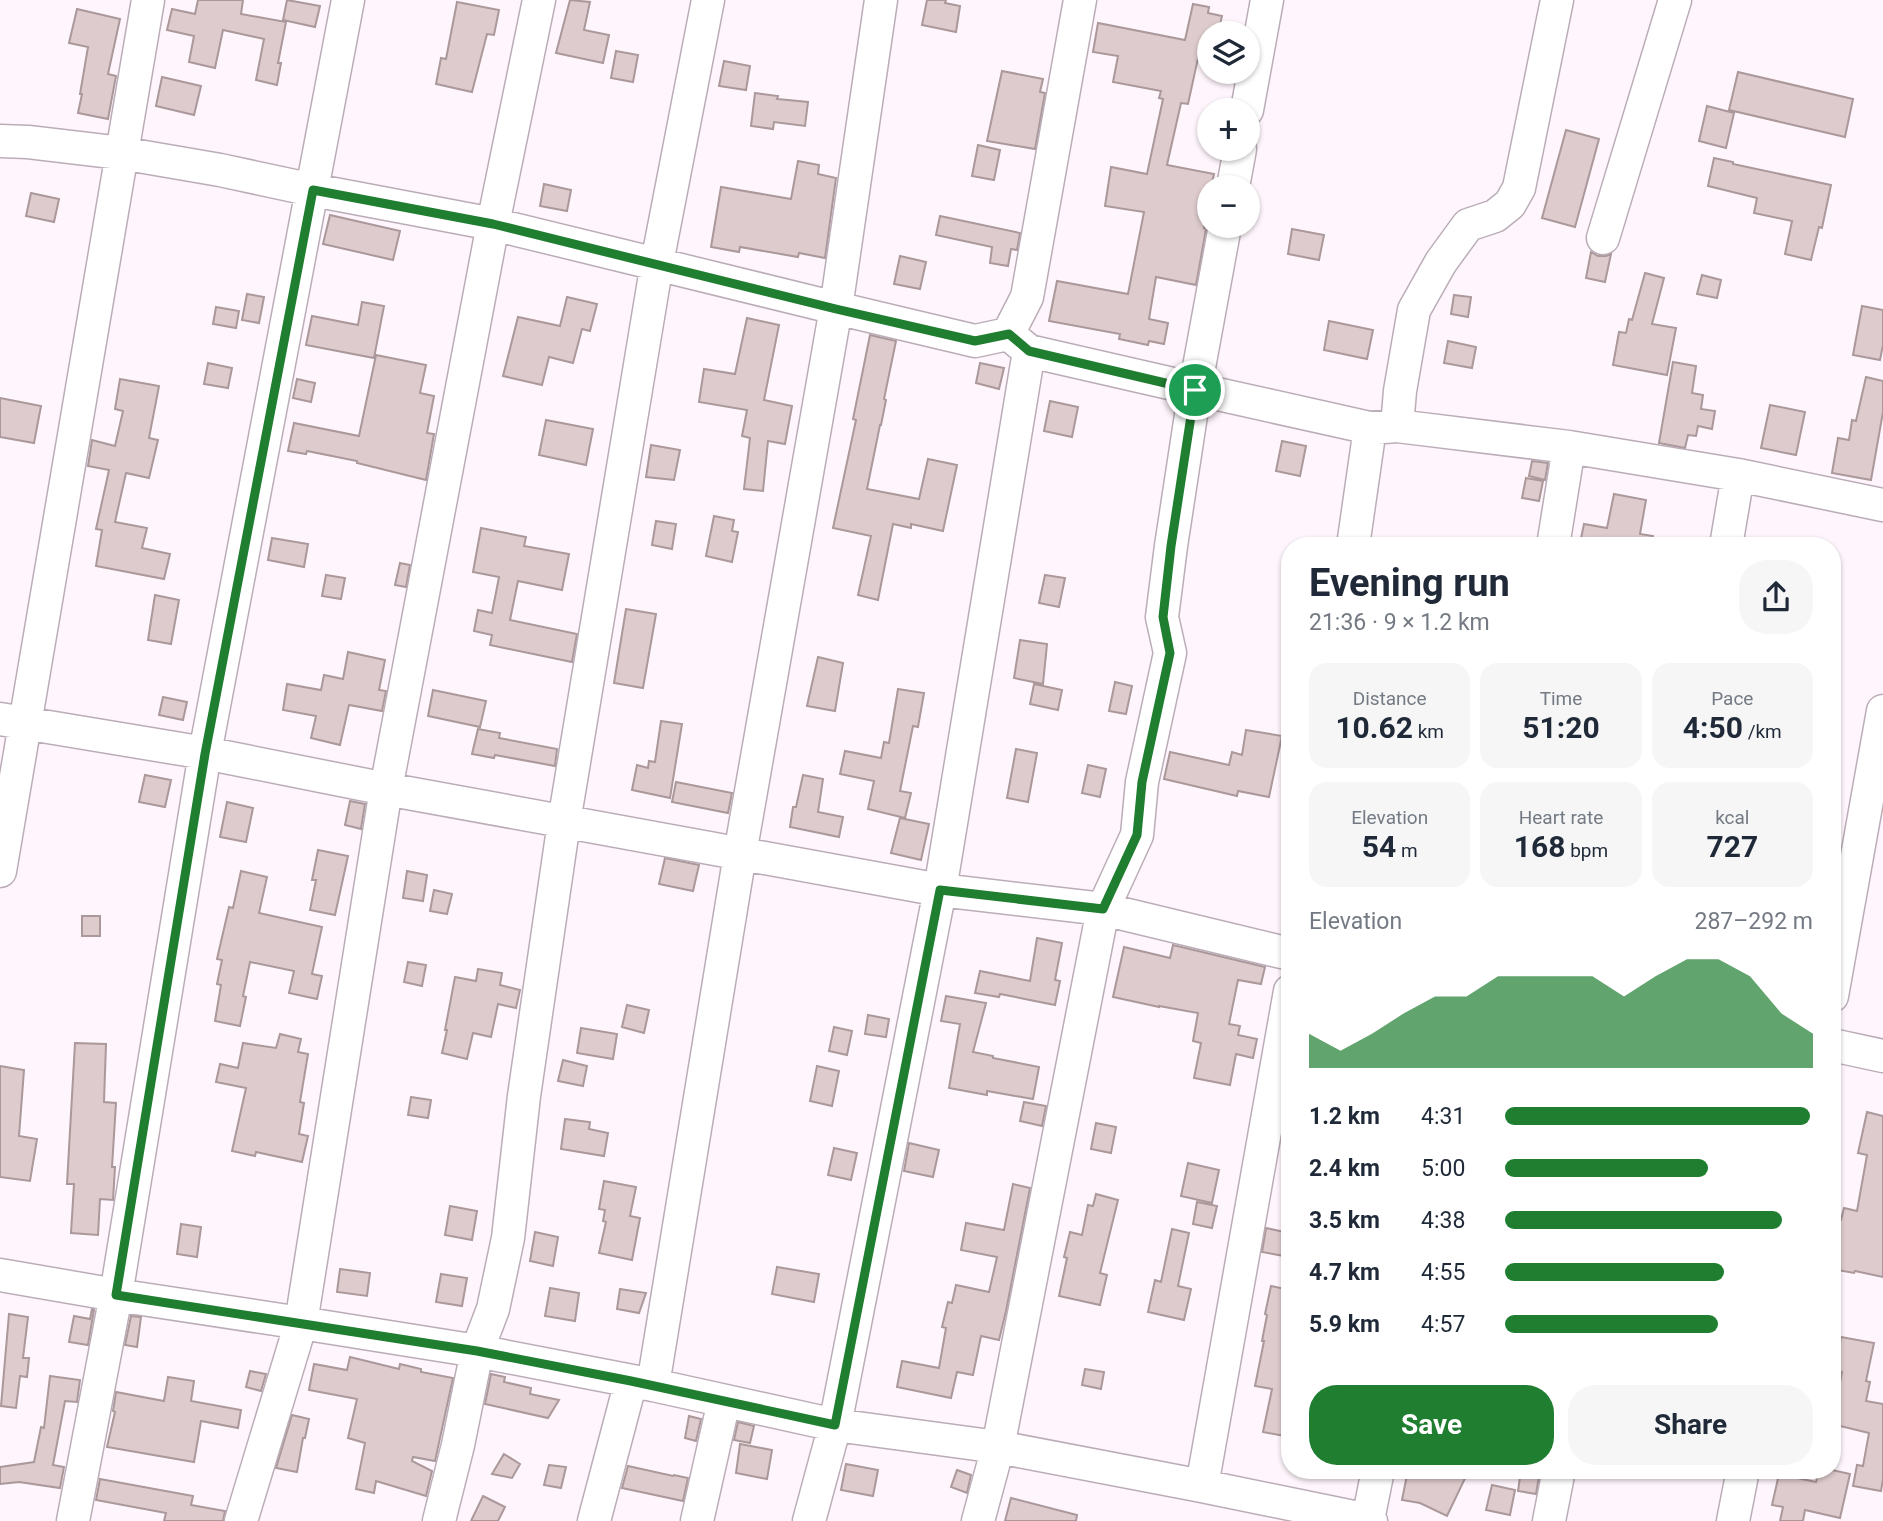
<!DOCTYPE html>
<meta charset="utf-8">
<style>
:root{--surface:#fff;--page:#f6f6f7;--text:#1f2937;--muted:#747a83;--accent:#1f7e30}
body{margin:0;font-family:Roboto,sans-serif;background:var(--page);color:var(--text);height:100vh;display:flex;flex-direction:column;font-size:26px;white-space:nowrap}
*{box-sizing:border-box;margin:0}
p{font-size:23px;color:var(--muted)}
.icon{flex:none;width:38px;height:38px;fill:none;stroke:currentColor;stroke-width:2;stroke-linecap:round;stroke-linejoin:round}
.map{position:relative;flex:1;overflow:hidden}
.panel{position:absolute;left:1281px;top:537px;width:560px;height:942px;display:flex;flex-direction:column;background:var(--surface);border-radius:28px;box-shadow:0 2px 5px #0004}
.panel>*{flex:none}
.tools{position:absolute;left:1197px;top:21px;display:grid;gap:14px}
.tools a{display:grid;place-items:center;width:63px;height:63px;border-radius:50%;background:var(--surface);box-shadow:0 2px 5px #0004;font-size:35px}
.pin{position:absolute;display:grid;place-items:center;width:60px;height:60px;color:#fff;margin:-30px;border:4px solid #fff;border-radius:50%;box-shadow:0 2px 7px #0007}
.round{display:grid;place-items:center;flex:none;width:74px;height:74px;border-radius:28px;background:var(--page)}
.summary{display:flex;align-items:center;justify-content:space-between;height:119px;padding:0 28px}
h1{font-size:38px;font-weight:700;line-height:52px}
.stats{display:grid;grid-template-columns:repeat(3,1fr);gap:10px;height:119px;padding:7px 28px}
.stats div{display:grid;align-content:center;border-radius:18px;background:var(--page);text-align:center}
.stats b{font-size:30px;font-weight:700}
.stats small{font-size:19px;font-weight:400}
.stats p{font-size:19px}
.chart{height:196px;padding:14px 28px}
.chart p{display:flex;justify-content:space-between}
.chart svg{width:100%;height:126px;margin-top:7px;fill:var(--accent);opacity:.7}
.action{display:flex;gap:14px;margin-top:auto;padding:14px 28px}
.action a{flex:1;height:80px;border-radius:28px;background:var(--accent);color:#fff;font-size:28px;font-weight:700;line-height:80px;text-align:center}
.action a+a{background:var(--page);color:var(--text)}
ul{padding:0 28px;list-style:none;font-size:23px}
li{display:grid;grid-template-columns:112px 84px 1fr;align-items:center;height:52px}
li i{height:18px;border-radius:9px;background:var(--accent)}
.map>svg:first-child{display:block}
.building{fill:#decbcd;stroke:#aa989a;stroke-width:2}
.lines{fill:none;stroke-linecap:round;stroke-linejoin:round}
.minor-casing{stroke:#bbadb8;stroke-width:35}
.minor{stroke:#fff;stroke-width:32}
.route-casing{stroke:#fff;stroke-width:14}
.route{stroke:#1f7e30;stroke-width:9}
</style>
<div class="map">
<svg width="1883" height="1521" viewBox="0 0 1883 1521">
<rect width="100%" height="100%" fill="#fff5fc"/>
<path class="building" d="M198,0H243L241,14L286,22L278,63H281L277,85L256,80L264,39L223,30L215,68L189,62L194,36L167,30L172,9L195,14Z
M287,0L320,6L315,27L283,20Z
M570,0L590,2L584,30L609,35L603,63L556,53Z
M927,0H946L945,3L960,6L956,32L922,25Z
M457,2L499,10L494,35L487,34L472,92L436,84L441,58L446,59Z
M1193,4L1209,7L1208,13L1222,16L1218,33H1209V39H1206L1204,50L1200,49L1188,104L1181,103L1167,165L1214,174L1211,187H1209V197L1204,228L1206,229L1196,285L1156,277L1149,319L1168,323L1164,344L1149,341L1148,345L1119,339L1120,334L1049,321L1057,281L1128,294L1144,212L1105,206L1111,167L1147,174L1163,99L1159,98L1161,91L1113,82L1118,56L1093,52L1098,23L1185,40Z
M77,9L120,19L108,74L116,76L108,119L78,113L82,94H80L88,47L69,43Z
M616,51L638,55L633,82L611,78Z
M724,61L750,66L746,90L719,86Z
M1002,71L1043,79L1040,92L1045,93L1035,149L987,141Z
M1738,72L1853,99L1845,137L1729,110Z
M162,77L201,86L194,115L156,106Z
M755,93L778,96L777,99L808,102L805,126L774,122L773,129L751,126Z
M1707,106L1734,113L1726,148L1699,141Z
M1566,130L1599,139L1575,227L1542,218Z
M978,145L1000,150L994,180L972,176Z
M1714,158L1733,162V164L1831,185L1822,228L1819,227L1811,260L1785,254L1792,221L1754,213L1757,198L1708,186Z
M798,161L819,165L818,174L836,178L825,258L799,253L798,257L740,247L739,252L711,247L721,187L791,199Z
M544,184L571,190L567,211L540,206Z
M31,193L59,199L54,222L26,216Z
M330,215L400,231L393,260L323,244Z
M940,216L1020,233L1017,250L1011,249L1008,266L990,263L992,247L936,235Z
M1292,229L1324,235L1319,260L1288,254Z
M1591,252L1598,256H1606L1611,254L1605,282L1586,278Z
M900,256L926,262L920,289L894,284Z
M1645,273L1664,278L1652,324L1676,328L1667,375L1613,365L1619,332L1626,333L1629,319L1632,320Z
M1702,275L1721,280L1717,298L1697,294Z
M247,294L264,297L259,323L242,320Z
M1454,295L1471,297L1468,317L1451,314Z
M567,297L597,304L590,331L582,329L573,363L549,357L542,385L503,376L518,317L560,326Z
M362,302L384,306L374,358L306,345L312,316L358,325Z
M1862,306L1883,310V345L1880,360L1853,355Z
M216,307L239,311L236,328L213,324Z
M747,318L779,325L764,400L792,406L785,444L768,441L763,491L744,489L750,438L742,436L747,410L699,402L704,369L735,374Z
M1329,321L1373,330L1367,359L1324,350Z
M870,335L896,341L884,399L886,400L881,425H880L867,489L919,499L928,459L957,465L943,531L911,524V528L893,524L878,600L858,595L871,536L833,528L856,420L853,419Z
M1448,341L1476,347L1472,368L1444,363Z
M376,355L426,365L420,393L434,396L427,433L434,434L426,480L357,463V461L307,451L306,454L288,451L294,423L359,436Z
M1673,362L1696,366L1692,393L1703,395L1701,409L1715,411L1712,429L1698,426L1696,436L1688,435L1685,448L1659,443Z
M208,363L232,368L228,388L204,384Z
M980,363L1004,368L999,389L976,383Z
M1866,377L1883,381V412L1871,480L1832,473L1838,438L1849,440L1852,420L1856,421Z
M120,379L159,386L149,438L158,440L149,478L126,473L115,522L147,528L142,548L170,554L164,579L96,566L102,530L96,529L109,470L88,466L92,440L115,446L123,411L115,409Z
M297,379L315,383L311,402L293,398Z
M0,398L41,406L34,443L0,437Z
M1050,401L1078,407L1072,437L1044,431Z
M1770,405L1805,412L1796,455L1761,448Z
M546,420L593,429L586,465L539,455Z
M1282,441L1306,446L1300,476L1276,471Z
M651,445L680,450L674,480L646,477Z
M1532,461L1548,463L1545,480L1529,476Z
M1526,478L1543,481L1539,501L1522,498Z
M1614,494L1646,500L1640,534L1653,536L1652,546H1599L1580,543L1584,524L1607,528Z
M714,516L734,520L732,531L738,532L732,562L706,556Z
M656,521L676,524L672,549L652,545Z
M481,528L526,537L524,546L569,554L562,590L518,581L510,620L577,634L572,662L490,645L492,635L474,631L478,610L492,613L499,577L473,572Z
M272,538L308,544L304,567L268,560Z
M400,563L410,565L406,587L395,585Z
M326,575L345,578L341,599L322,596Z
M1045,575L1065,578L1059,607L1039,603Z
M155,595L179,600L171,644L148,640Z
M626,609L656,614L643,688L614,683Z
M1020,640L1047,644L1043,684L1014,678Z
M348,652L385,660L379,690L386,691L382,711L349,705L340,745L311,738L316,716L283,710L287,684L321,690L324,675L343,679Z
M818,657L843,663L835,711L807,706Z
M1115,682L1132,686L1126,714L1109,711Z
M1034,684L1062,690L1058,710L1030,704Z
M898,689L924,693L918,727L913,726L900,791L911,793L905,818L868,809L874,781L840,774L845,751L881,758L884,742L889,743Z
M433,690L486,701L480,727L428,716Z
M163,697L187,702L183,720L159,715Z
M661,721L682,724L670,798L632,790L637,765L648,768L649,761L655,762Z
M478,729L500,733L499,738L557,749L555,766L495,755L494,758L472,754Z
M1246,730L1282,736L1269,797L1238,791L1237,796L1164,779L1170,752L1229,765L1232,752L1242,755Z
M1016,749L1037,753L1028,802L1007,798Z
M1088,765L1106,769L1100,797L1082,793Z
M145,775L171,780L165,807L139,802Z
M803,775L823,779L818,812L843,817L839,837L790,827L793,807H796Z
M676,782L732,793L728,813L672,802Z
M350,801L365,804L361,829L345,825Z
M227,802L253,808L246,842L220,837Z
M900,818L929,824L921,860L891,853Z
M318,850L348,856L335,915L310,910L316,880H312Z
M665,858L699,865L693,891L659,884Z
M241,871L267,877L259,913L322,927L312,974L322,976L317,999L289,993L294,971L250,962L243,996L246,997L240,1026L215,1021L221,985L217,984L222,960L217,959L229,907L233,908Z
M407,871L427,875L423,901L403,898Z
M434,890L452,894L447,914L430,911Z
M82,916H100V936H82Z
M1037,938L1062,943L1055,980L1060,981L1055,1005L1000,994L999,997L975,993L980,971L1030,981Z
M1173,945L1265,967L1261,984L1238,980L1229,1024L1240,1026L1238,1035L1257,1039L1253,1058L1236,1054L1230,1085L1194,1078L1201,1043L1193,1041L1198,1013L1159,1006V1007L1113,997L1124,947L1170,958Z
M408,962L426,965L422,986L404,982Z
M478,969L502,973L500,985L520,990L516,1008L498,1004L491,1037L473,1033L467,1059L442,1053L447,1030H445L455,977L476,981Z
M946,996L986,1003L973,1052L993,1056V1058L1039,1067L1033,1099L987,1091V1095L949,1088L960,1024L941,1021Z
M627,1005L649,1010L644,1033L622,1027Z
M868,1015L889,1019L886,1037L865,1034Z
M834,1027L852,1031L847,1055L829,1051Z
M581,1028L617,1034L613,1059L577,1053Z
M280,1034L301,1039L298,1052L308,1054L300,1102L304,1103L299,1134L308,1136L302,1162L256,1152L255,1156L232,1151L246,1088L216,1082L220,1064L238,1068L243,1043L276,1048Z
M75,1043L106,1044L104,1102L116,1103L112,1167H115L113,1200L100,1199L98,1235L71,1233L74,1184H67Z
M563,1060L587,1066L583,1086L558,1081Z
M0,1066L24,1070L19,1136L37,1139L30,1181L0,1177Z
M817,1066L839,1071L832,1106L810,1101Z
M411,1097L431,1100L428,1118L408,1115Z
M1024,1102L1046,1106L1042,1126L1020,1121Z
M1867,1112L1883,1116V1277L1855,1271L1854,1273L1832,1269V1219L1841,1220L1844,1208L1857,1211L1867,1155L1858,1153Z
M565,1119L590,1122L589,1129L608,1133L604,1156L561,1149Z
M1096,1123L1116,1127L1111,1153L1091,1149Z
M909,1143L939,1150L933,1177L904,1171Z
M834,1148L857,1153L851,1180L828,1175Z
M1188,1163L1219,1170L1212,1203L1181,1196Z
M604,1181L636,1187L630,1216L640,1218L632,1260L599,1253L606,1222L603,1221L605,1210L599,1209Z
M1013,1184L1030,1188L1006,1311L999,1340L981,1336L973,1375L957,1372L951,1398L897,1387L902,1361L939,1368L946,1328L942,1327L948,1302L952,1303L956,1285L989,1292L997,1257L961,1250L966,1223L1004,1230Z
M1096,1194L1118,1200L1100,1273L1107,1275L1100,1305L1059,1296L1067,1258L1064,1257L1070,1232L1082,1235L1088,1205L1093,1206Z
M1197,1202L1217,1206L1212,1228L1193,1224Z
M450,1206L477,1211L472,1240L445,1235Z
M181,1224L201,1227L197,1257L177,1254Z
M1266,1228L1289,1233L1284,1256L1262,1252Z
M1172,1229L1189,1233L1178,1286L1191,1289L1184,1320L1148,1312L1155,1280L1161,1282Z
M535,1232L558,1237L553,1266L530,1261Z
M777,1267L819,1274L814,1302L772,1294Z
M340,1269L370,1273L367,1296L337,1292Z
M441,1274L467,1278L462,1306L436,1302Z
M1271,1286L1290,1290V1339L1288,1347H1290V1437L1263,1432L1272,1389L1255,1386L1264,1341H1262L1267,1315L1265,1314Z
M550,1288L579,1293L575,1321L545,1316Z
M620,1289L646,1293L639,1313L617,1309Z
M92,1309L94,1310L88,1345L69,1342L74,1316L90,1319Z
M9,1314L28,1317L23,1358H29L27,1377L20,1376L16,1408L1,1406Z
M131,1316L141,1317L137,1347L125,1345Z
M1841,1337L1874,1343L1866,1381L1870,1382L1866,1401L1883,1404V1479L1881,1491L1853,1486L1857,1465L1863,1466L1869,1433L1832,1424L1842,1372L1835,1370Z
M350,1357L399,1369L400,1364L421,1369V1372L453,1378L435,1461L413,1457L412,1461L432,1471L426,1496L376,1481L374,1493L356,1489L365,1443L348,1438L357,1399L309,1390L314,1364L347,1370Z
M1085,1369L1104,1372L1101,1389L1082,1385Z
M250,1371L266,1374L261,1391L246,1387Z
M491,1374L505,1377L504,1382L531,1388L530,1394L559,1400L548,1418L485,1404Z
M50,1376L80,1380L77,1402L65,1401L53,1465L64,1467L60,1488L19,1482L0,1484V1467L34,1462L41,1427L44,1428Z
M168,1377L194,1381L191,1401L241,1410L238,1428L201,1421L194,1462L107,1447L115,1412L113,1411L116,1392L164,1401Z
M292,1415L309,1419L305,1438H303L297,1472L276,1468Z
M689,1416L701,1419L696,1441L685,1438Z
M738,1422L754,1426L750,1443L734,1440Z
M740,1444L772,1450L767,1479L736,1473Z
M504,1454L520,1464L512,1478L492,1474Z
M846,1464L878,1470L873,1496L841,1490Z
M549,1465L566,1467L561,1488L544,1485Z
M628,1466L673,1476L674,1475L688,1478L683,1501L622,1488Z
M957,1470L971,1475L967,1493L951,1487Z
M1408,1470H1469L1447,1516L1420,1503L1402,1500Z
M1521,1470H1540L1536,1494L1518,1491Z
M1819,1470H1832L1850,1474L1840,1518L1805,1510L1803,1521H1780L1783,1507L1772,1505L1779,1474L1816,1482Z
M100,1479L193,1496L191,1505L225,1511L223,1521H164L166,1513L96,1500Z
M1492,1485L1515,1490L1510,1515L1486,1510Z
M483,1496L505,1507L498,1521H471Z
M1011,1498L1077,1515L1076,1521H1005Z"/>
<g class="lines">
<g class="minor-casing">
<path id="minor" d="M1247,110L1267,0
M0,141L28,142L121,153L220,170L313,190L493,224L836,308L975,341L1008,334L1027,297L1080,0
M1233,187L1240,149
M1225,226L1195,389L1370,428L1353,546
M1603,238L1675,0
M1029,351L1195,389L1171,546L1162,617L1170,653L1142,782L1137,835L1103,909L998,1447L1202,1486
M1397,426L1400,391L1414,310L1441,262L1468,225L1495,216L1510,204L1519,188L1557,0
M1370,428L1397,426L1569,447L1738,475L1883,505
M1553,546L1569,447
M1726,546L1738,475
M0,719L205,753L386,789L940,890L1103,909L1290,954
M0,871L148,0
M1290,991L1202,1486L1368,1520
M1832,996L1883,711
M1832,1045L1883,1056
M0,1275L116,1295L73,1521
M653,1385L477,1351L493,1309L508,1238L524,1096L564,822L657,263L708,0
M241,1521L301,1323L116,1295L205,753L348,0
M439,1521L458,1445L477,1351L301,1323L386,789L493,224L539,0
M594,1521L631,1381
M697,1521L724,1401
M809,1521L835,1425L653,1385L740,854L836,308L881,0
M978,1521L998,1447L835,1425L940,890L1029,351L1012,337
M1371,1521L1368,1520L1378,1470
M1549,1521L1559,1470
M1733,1521L1743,1470"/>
</g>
<use href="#minor" class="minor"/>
</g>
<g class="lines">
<g class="route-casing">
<path id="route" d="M313,190L493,224L836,309L975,341L1009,334L1029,351L1195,390L1171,546L1163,617L1170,653L1142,782L1137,835L1103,909L940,890L835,1425L631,1381L477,1351L116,1295L205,754Z"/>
</g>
<use href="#route" class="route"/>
</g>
</svg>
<div class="tools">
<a><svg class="icon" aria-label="layers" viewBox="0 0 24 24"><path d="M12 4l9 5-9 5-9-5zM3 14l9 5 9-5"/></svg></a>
<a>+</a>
<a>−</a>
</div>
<div class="pin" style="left:1195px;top:390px;background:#1e9e55"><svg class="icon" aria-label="arrive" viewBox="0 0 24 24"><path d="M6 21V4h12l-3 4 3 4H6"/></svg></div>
<section class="panel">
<div class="summary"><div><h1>Evening run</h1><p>21:36 · 9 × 1.2 km</p></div><a class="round"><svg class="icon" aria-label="share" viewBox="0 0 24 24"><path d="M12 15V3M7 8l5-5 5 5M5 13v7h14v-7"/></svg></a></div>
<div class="stats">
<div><p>Distance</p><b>10.62<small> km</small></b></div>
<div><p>Time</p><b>51:20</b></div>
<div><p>Pace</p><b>4:50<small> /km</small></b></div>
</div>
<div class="stats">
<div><p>Elevation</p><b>54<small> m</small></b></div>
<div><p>Heart rate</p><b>168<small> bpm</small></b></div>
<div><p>kcal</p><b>727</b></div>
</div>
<div class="chart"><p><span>Elevation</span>287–292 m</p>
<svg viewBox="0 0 160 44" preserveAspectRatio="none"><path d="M0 44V32L10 38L20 32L30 25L40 19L50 19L60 12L70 12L80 12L90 12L100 19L110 12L120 6L130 6L140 12L150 25L160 32V44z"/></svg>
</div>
<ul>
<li><b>1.2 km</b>4:31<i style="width:99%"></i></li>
<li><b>2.4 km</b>5:00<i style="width:66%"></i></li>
<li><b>3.5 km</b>4:38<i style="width:90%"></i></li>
<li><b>4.7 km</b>4:55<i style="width:71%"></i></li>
<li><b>5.9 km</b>4:57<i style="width:69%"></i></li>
</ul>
<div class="action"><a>Save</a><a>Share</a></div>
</section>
</div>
